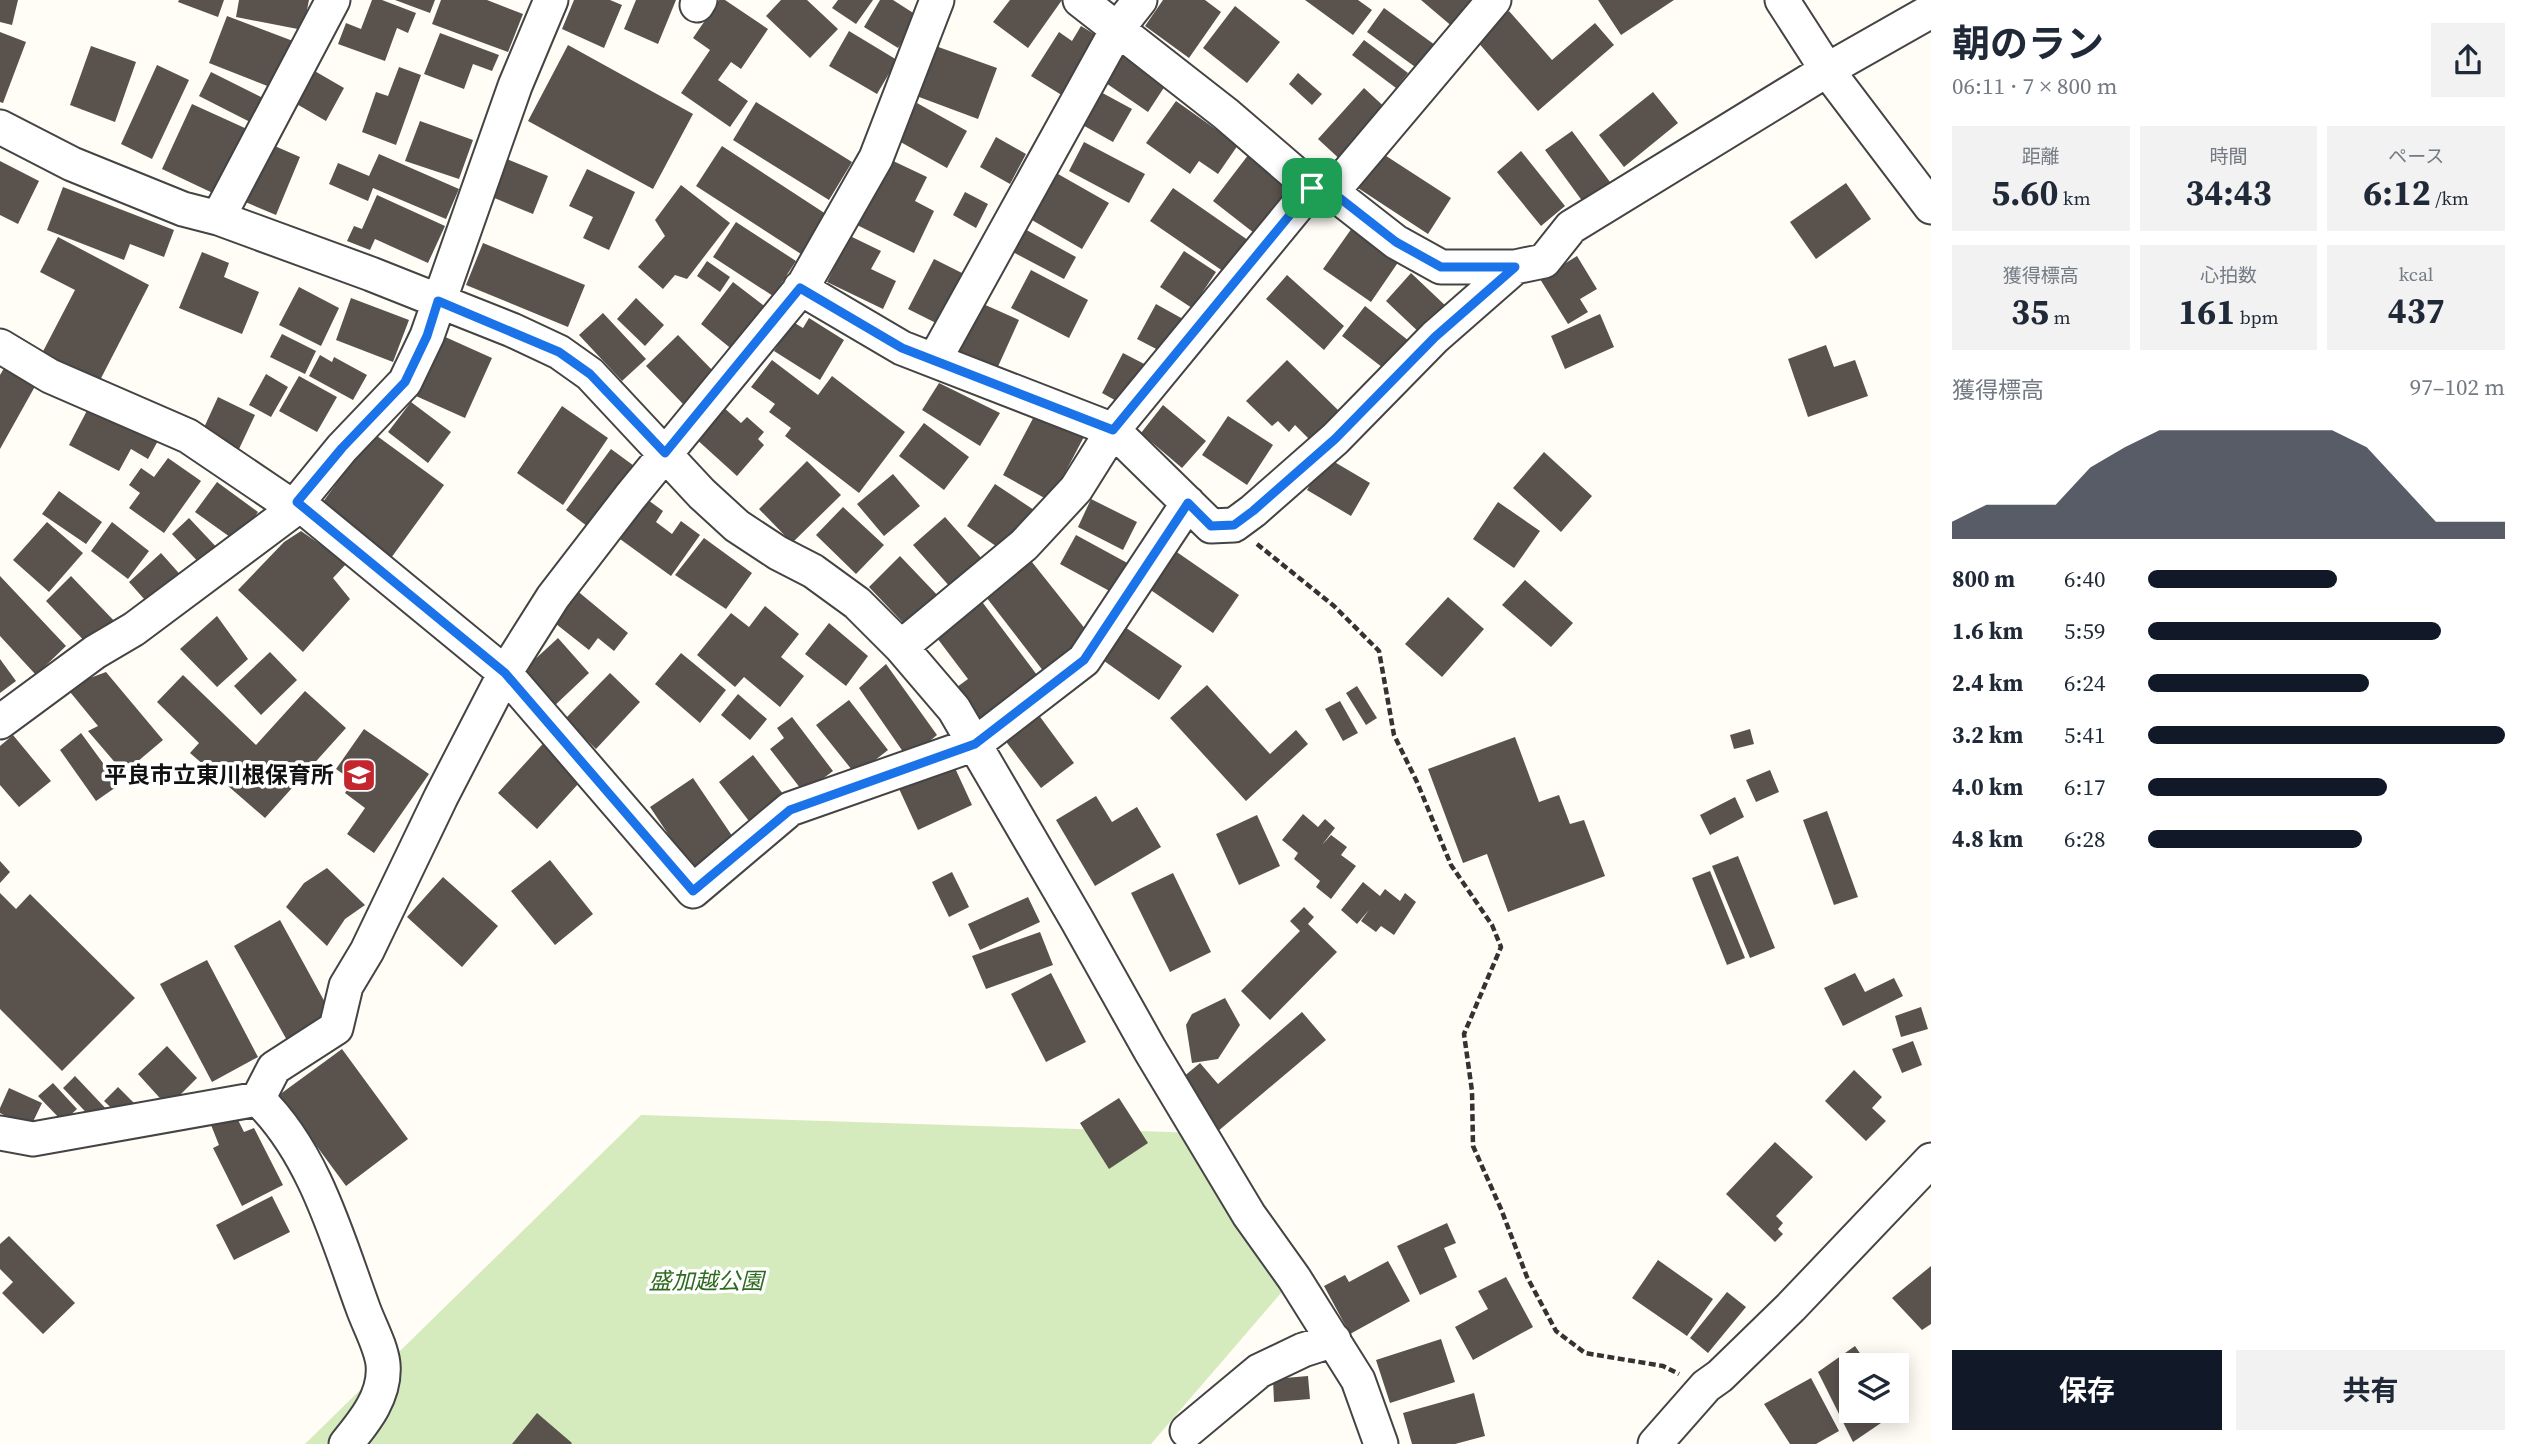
<!DOCTYPE html>
<html lang="ja">
<meta charset="utf-8">
<style>
:root{--surface:#fff;--page:#f2f2f3;--text:#1f2937;--muted:#747a83;--accent:#111827}
body{margin:0;font-family:"Source Serif 4","Noto Sans JP",serif;background:var(--page);color:var(--text);height:100vh;display:flex;flex-direction:column;font-size:26px;white-space:nowrap}
*{box-sizing:border-box;margin:0}
p{font-size:23px;color:var(--muted)}
.icon{flex:none;width:38px;height:38px;fill:none;stroke:currentColor;stroke-width:2;stroke-linecap:round;stroke-linejoin:round}
.map{position:relative;flex:1;overflow:hidden}
.details{display:flex;flex-direction:column;background:var(--surface);width:595px}
.details>*{flex:none}
.controls{position:absolute;left:1839px;top:1353px;display:grid;gap:14px}
.controls a{display:grid;place-items:center;width:70px;height:70px;border-radius:0px;background:var(--surface);box-shadow:0 4px 18px #0003;font-size:35px}
.pin{position:absolute;display:grid;place-items:center;width:60px;height:60px;color:#fff;margin:-30px;border-radius:14px;box-shadow:0 4px 10px #0006}
.round{display:grid;place-items:center;flex:none;width:74px;height:74px;border-radius:0px;background:var(--page)}
.headline{display:flex;align-items:center;justify-content:space-between;height:119px;padding:0 21px}
h1{font-size:38px;font-weight:700;line-height:52px}
.metrics{display:grid;grid-template-columns:repeat(3,1fr);gap:10px;height:119px;padding:7px 21px}
.metrics div{display:grid;align-content:center;border-radius:0px;background:var(--page);text-align:center}
.metrics b{font-size:35px;font-weight:700}
.metrics small{font-size:19px;font-weight:400}
.metrics p{font-size:19px}
.chart{height:196px;padding:14px 21px}
.chart p{display:flex;justify-content:space-between}
.chart svg{width:100%;height:126px;margin-top:7px;fill:var(--accent);opacity:.7}
.button{display:flex;gap:14px;margin-top:auto;padding:14px 21px}
.button a{flex:1;height:80px;border-radius:0px;background:var(--accent);color:#fff;font-size:28px;font-weight:700;line-height:80px;text-align:center}
.button a+a{background:var(--page);color:var(--text)}
ul{padding:0 21px;list-style:none;font-size:23px}
li{display:grid;grid-template-columns:112px 84px 1fr;align-items:center;height:52px}
li i{height:18px;border-radius:9px;background:var(--accent)}
main{display:flex;flex:1;min-height:0}
.map>svg:first-child{display:block}
.green{fill:#d5ebbd}
.building{fill:#5a524d}
.lines{fill:none;stroke-linecap:round;stroke-linejoin:round}
.minor-casing{stroke:#444;stroke-width:37}
.path{stroke:#333;stroke-width:4.5;stroke-dasharray:7 3.5;stroke-linecap:butt}
.minor{stroke:#fff;stroke-width:33}
.route-casing{stroke:#fff;stroke-width:14}
.route{stroke:#1a73e8;stroke-width:9}
.labels{text-anchor:middle;dominant-baseline:central;stroke-width:7;stroke-linejoin:round;paint-order:stroke}
.poi-label{font-size:23px;font-weight:bold;fill:#111;stroke:#fff;text-anchor:end}
.park-label{font-size:23px;font-style:italic;fill:#2f6b1f;stroke:#fff}
</style>
<main>
<div class="map">
<svg width="1931" height="1444" viewBox="0 0 1931 1444">
<rect width="100%" height="100%" fill="#fffdf5"/>
<path class="green" d="M641,1115L1200,1133L1294,1278L1151,1444H305Z"/>
<path class="building" d="M0,0H18L12,25L0,22Z
M179,0H224L218,17L178,2Z
M239,0H309L303,30L236,17Z
M372,0H382L416,13L408,33L397,28L385,61L338,44L346,23L361,29Z
M395,0H435L430,13Z
M441,0H487L523,14L508,52L432,24Z
M574,0H610L622,5L604,48L562,29Z
M636,0H676L658,44L624,29Z
M719,0H725L768,29L741,69L731,62L718,80L748,101L730,127L681,93L710,50L693,38Z
M781,0H807L838,29L810,58L766,16Z
M838,0H873L856,24L832,8Z
M880,0H893L918,16L898,48L864,27Z
M1010,0H1062L1028,48L993,22Z
M1163,0H1205L1221,12L1189,58L1145,26Z
M1305,0H1358L1372,10L1353,35Z
M1421,0H1477L1454,28Z
M1598,0H1674L1621,35Z
M1235,6L1280,42L1247,83L1203,48Z
M1384,8L1435,45L1418,69L1367,32Z
M1509,11L1552,60L1595,23L1614,45L1538,111L1476,40Z
M227,16L293,41L275,89L209,63Z
M1081,26L1104,40L1068,99L1031,76L1059,32L1072,41Z
M849,31L897,60L877,94L829,66Z
M0,32L26,42L3,103L0,102Z
M440,33L499,55L492,71L473,64L464,89L424,74Z
M1364,40L1408,73L1396,88L1352,55Z
M930,44L997,68L978,119L911,94Z
M568,45L693,114L653,189L528,121Z
M91,46L136,62L115,122L70,105Z
M1121,55L1165,86L1148,112L1103,81Z
M157,65L189,80L152,159L121,144Z
M306,66L344,88L326,121L288,99Z
M399,67L421,75L396,145L362,132L376,92L388,96Z
M211,72L267,100L254,124L199,96Z
M1298,73L1322,94L1312,105L1289,84Z
M1364,88L1391,113L1345,164L1318,139Z
M1097,90L1132,109L1113,142L1079,123Z
M1653,92L1678,123L1624,167L1599,135Z
M1176,101L1238,145L1218,174L1199,161L1190,174L1146,143Z
M756,102L852,162L829,200L733,140Z
M917,103L967,131L947,168L897,140Z
M192,104L247,129L217,195L162,169Z
M420,121L473,140L459,179L405,161Z
M1572,131L1610,182L1583,202L1545,150Z
M996,137L1026,154L1010,184L980,167Z
M261,140L300,157L276,215L236,198Z
M1084,142L1145,174L1129,203L1069,171Z
M722,146L829,216L804,256L696,186Z
M1521,151L1565,206L1541,226L1497,172Z
M1380,152L1451,198L1428,234L1358,188Z
M379,154L459,189L446,219L373,188L368,201L329,184L338,163L369,176Z
M1249,154L1299,193L1263,240L1213,201Z
M507,159L548,176L533,214L492,197Z
M889,159L927,177L915,201L934,211L914,253L857,225Z
M0,161L39,181L18,224L0,215Z
M587,169L635,192L609,250L583,238L593,217L569,206Z
M1051,170L1109,203L1082,249L1025,216Z
M1846,183L1871,219L1816,259L1790,222Z
M681,185L730,223L687,279L675,275L663,289L638,267L665,236L655,220Z
M63,187L174,230L164,257L130,244L124,260L47,230Z
M1173,188L1255,245L1233,278L1150,221Z
M965,192L988,204L976,228L953,215Z
M377,195L445,226L428,263L375,239L370,250L347,241L354,226L362,229Z
M736,222L796,261L773,296L713,257Z
M1021,227L1076,257L1064,279L1009,250Z
M1352,228L1399,261L1371,302L1323,269Z
M850,236L881,251L871,269L896,281L883,309L827,282Z
M58,237L149,285L96,388L39,359L75,290L40,272Z
M483,243L585,285L568,327L466,285Z
M1184,251L1216,272L1192,308L1160,287Z
M202,252L229,263L224,277L259,292L242,334L179,308Z
M1577,256L1597,289L1580,299L1588,312L1568,324L1540,279Z
M934,259L964,274L938,324L908,309Z
M707,261L730,277L720,292L697,276Z
M1031,270L1088,300L1069,338L1011,308Z
M1411,273L1449,309L1424,337L1386,301Z
M1287,275L1344,326L1324,350L1266,299Z
M733,282L767,308L734,351L701,324Z
M299,287L339,308L321,346L279,325Z
M351,298L409,320L393,362L336,340Z
M636,298L664,325L645,346L617,319Z
M972,299L1019,320L996,371L950,350Z
M1156,304L1183,319L1164,353L1137,339Z
M1365,306L1409,341L1387,371L1342,336Z
M603,313L646,359L622,381L579,335Z
M1600,314L1614,347L1565,369L1551,336Z
M809,318L844,340L820,380L774,351L793,322L803,328Z
M282,334L316,351L305,374L270,357Z
M678,335L716,374L684,405L646,366Z
M443,336L492,358L465,418L416,396Z
M1826,345L1834,367L1855,360L1868,396L1808,417L1788,359Z
M1123,353L1152,368L1131,409L1102,393Z
M320,355L332,362L334,357L367,375L353,400L309,376Z
M772,360L818,395L832,376L905,432L859,493L785,436L791,428L769,412L775,404L751,387Z
M1287,360L1339,411L1311,441L1295,425L1289,432L1278,421L1272,426L1246,401Z
M7,363L38,381L0,449V375Z
M266,374L288,387L271,417L249,405Z
M299,376L337,397L317,432L279,411Z
M939,383L1000,413L980,446L922,410Z
M218,397L255,415L239,449L202,432Z
M92,401L160,437L148,459L131,449L119,471L69,445Z
M411,402L451,432L428,463L388,432Z
M1163,405L1206,441L1182,468L1141,433Z
M562,406L608,438L563,505L517,473Z
M722,406L741,423L747,417L764,432L758,439L764,445L737,476L694,437Z
M1039,407L1086,433L1050,501L1003,475Z
M1228,416L1273,445L1247,485L1202,455Z
M924,423L969,457L944,490L899,456Z
M373,433L444,485L386,565L315,513Z
M611,449L641,471L596,533L566,510Z
M1544,452L1592,496L1561,532L1513,488Z
M1326,457L1370,483L1351,516L1307,490Z
M168,458L201,481L164,533L129,508L140,493L129,485L141,468L154,477Z
M807,461L841,495L792,543L759,509Z
M893,474L920,506L884,536L857,504Z
M217,482L258,512L237,542L195,512Z
M995,484L1034,510L1006,553L967,526Z
M59,491L102,522L86,544L42,514Z
M1091,499L1137,522L1123,550L1078,527Z
M648,500L663,511L656,522L672,534L681,521L700,535L671,576L620,539Z
M1498,502L1540,531L1514,568L1473,539Z
M843,507L884,545L856,574L816,535Z
M945,517L983,560L951,588L913,545Z
M189,518L221,552L204,568L172,534Z
M47,522L83,553L49,592L13,560Z
M112,522L149,551L128,579L91,551Z
M301,531L347,563L333,578L350,599L303,652L238,590L284,542Z
M1076,535L1131,565L1115,594L1060,564Z
M704,538L752,573L726,609L675,575Z
M1168,546L1239,595L1213,633L1142,584Z
M161,553L185,580L153,609L129,582Z
M900,556L941,599L909,629L869,587Z
M1028,557L1090,635L1044,672L983,593Z
M0,576L66,646L36,675L0,636Z
M71,576L120,627L95,652L46,601Z
M1525,580L1573,623L1551,647L1502,605Z
M575,589L628,633L614,651L598,638L589,650L551,620Z
M977,595L1046,687L983,722L957,687L968,679L931,630Z
M1448,597L1484,629L1442,677L1405,644Z
M765,606L799,634L781,657L804,676L780,707L744,677L735,687L697,655L731,613L749,627Z
M217,616L248,659L217,687L180,649Z
M829,623L868,656L846,686L805,654Z
M1122,625L1182,666L1159,700L1100,658Z
M558,638L589,673L551,709L519,674Z
M270,652L297,680L261,715L234,686Z
M681,653L726,690L700,723L655,684Z
M0,659L16,681L0,693Z
M886,664L937,735L908,759L859,688Z
M106,672L163,740L124,773L88,731L98,726L66,687Z
M610,673L640,702L596,749L565,719Z
M183,675L256,745L305,691L346,728L265,818L190,753L199,743L157,702Z
M1207,685L1270,754L1296,730L1308,744L1246,801L1170,718Z
M1357,686L1377,718L1366,725L1346,693Z
M738,694L767,719L750,740L721,715Z
M849,700L888,750L856,775L816,725Z
M1340,701L1358,733L1343,741L1325,709Z
M1038,714L1074,763L1041,788L1004,739Z
M792,717L833,771L804,793L770,749L784,738L777,728Z
M364,729L429,774L374,853L347,834L365,808L345,793L353,781L336,769Z
M1750,729L1754,744L1734,749L1730,735Z
M81,733L119,785L96,801L60,750Z
M13,735L51,781L19,807L0,785V746Z
M550,736L589,772L537,829L498,793Z
M1515,737L1539,802L1559,795L1570,824L1584,820L1605,876L1508,912L1487,854L1463,863L1428,769Z
M753,755L787,799L752,825L719,782Z
M949,755L972,805L918,830L895,780Z
M1770,770L1779,792L1756,802L1746,780Z
M693,778L739,846L696,876L650,807Z
M1096,796L1112,822L1137,807L1161,847L1095,886L1056,820Z
M1735,797L1744,817L1710,835L1700,815Z
M1827,811L1858,897L1834,905L1803,820Z
M1303,814L1318,827L1325,819L1335,828L1322,845L1331,835L1347,847L1341,855L1356,866L1331,899L1316,887L1320,881L1294,859L1298,853L1282,840Z
M1257,815L1280,866L1239,885L1216,834Z
M1738,856L1775,948L1750,958L1712,866Z
M550,860L593,914L555,945L511,891Z
M0,861L10,872L0,883Z
M327,868L365,905L345,919L327,946L286,907L304,883Z
M1710,871L1745,958L1727,965L1692,878Z
M952,872L969,907L949,917L932,882Z
M1173,873L1211,952L1170,972L1131,893Z
M443,877L498,926L462,967L407,917Z
M1363,882L1380,896L1385,889L1400,901L1405,893L1416,902L1394,935L1381,926L1376,932L1361,921L1369,910L1357,924L1341,910Z
M0,893L16,909L30,894L135,998L62,1071L0,1009Z
M1028,897L1040,922L980,950L968,924Z
M1304,907L1314,917L1308,924L1337,952L1270,1020L1241,991L1300,931L1290,921Z
M280,920L333,1017L288,1042L234,946Z
M1040,932L1053,965L986,989L972,956Z
M207,960L258,1057L212,1082L160,984Z
M1051,973L1086,1042L1046,1062L1011,994Z
M1855,973L1865,992L1894,978L1903,996L1843,1026L1824,988Z
M1225,998L1240,1025L1218,1059L1192,1063L1186,1025L1192,1014Z
M1921,1007L1928,1029L1901,1037L1895,1016Z
M1302,1012L1326,1040L1217,1132L1176,1083L1200,1063L1218,1084Z
M1913,1041L1922,1065L1902,1073L1892,1049Z
M167,1046L197,1078L168,1107L138,1074Z
M342,1049L408,1139L346,1186L279,1095Z
M1854,1070L1882,1097L1872,1108L1886,1121L1866,1141L1825,1101Z
M75,1076L110,1113L98,1125L63,1088Z
M53,1083L77,1109L63,1122L38,1096Z
M118,1087L134,1103L121,1117L104,1101Z
M9,1088L42,1103L30,1128L0,1113V1108Z
M1119,1098L1148,1143L1109,1169L1080,1123Z
M233,1110L244,1132L254,1128L283,1185L242,1206L213,1148L219,1145L207,1115Z
M1775,1142L1813,1177L1776,1216L1783,1223L1778,1229L1783,1234L1775,1242L1726,1194Z
M272,1196L290,1232L234,1260L216,1225Z
M1447,1223L1456,1243L1444,1248L1457,1277L1420,1295L1397,1246Z
M9,1236L75,1303L43,1334L2,1293L13,1282L0,1269V1244Z
M1658,1260L1713,1299L1687,1336L1632,1298Z
M1388,1261L1410,1301L1350,1334L1324,1286L1345,1275L1349,1282Z
M1931,1266V1324L1922,1330L1892,1298Z
M1506,1277L1533,1327L1473,1360L1455,1327L1488,1309L1478,1291Z
M1727,1292L1746,1307L1708,1353L1690,1338Z
M1441,1339L1455,1382L1390,1403L1376,1360Z
M1855,1346L1868,1365H1852V1410H1874L1881,1423L1853,1442L1818,1372Z
M1308,1376L1310,1399L1274,1402L1273,1379Z
M1811,1378L1839,1431L1816,1444H1790L1764,1404Z
M1474,1393L1485,1436L1455,1444H1412L1403,1413Z
M537,1413L572,1443L571,1444H512Z"/>
<g class="lines">
<g class="minor-casing">
<path id="minor" d="M1080,0L1226,114L1312,188L1332,192L1396,242L1441,267H1515L1544,261L1571,227L1827,70L1931,11
M1782,0L1827,70L1931,207
M697,5L700,0
M0,127L72,164L183,209L218,218L371,274L512,330L559,352L590,374L702,494L737,526L778,553L813,571L857,603L901,647L954,709L1077,920L1150,1050L1249,1215L1294,1278L1358,1380L1381,1444
M1332,192L1494,0
M218,218L333,0
M800,288L902,348L1113,430L1211,526L1234,525L1253,511L1335,439L1435,337L1515,267
M0,346L50,376L188,436L293,507
M935,359L1118,28L1140,0
M297,502L505,673L693,891L790,809L975,744L1084,660L1188,503
M901,647L1024,545L1076,489L1113,430L1312,188
M0,722L95,652L134,629L288,514L342,448L405,382L427,336L515,86L551,0
M258,1099L274,1068L336,1028L346,986L367,951L441,797L505,673L553,597L630,497L803,286L876,158L937,0
M258,1099C314,1153 337,1237 363,1308C369,1325 381,1346 383,1364C386,1395 365,1421 346,1444
M0,1133L33,1139L258,1099
M1187,1431L1259,1371L1303,1350L1334,1340
M1655,1444L1706,1386L1720,1376L1791,1307L1931,1160"/>
</g>
<path class="path" d="M1257,544L1334,606L1379,651L1394,735L1417,782L1451,865L1492,925L1501,947L1464,1034L1472,1091L1473,1146L1501,1209L1527,1277L1556,1331L1585,1353L1663,1366L1679,1374"/>
<use href="#minor" class="minor"/>
</g>
<g class="lines">
<g class="route-casing">
<path id="route" d="M1312,188L1332,192L1396,242L1441,267H1515L1435,337L1335,439L1253,511L1234,525L1211,526L1188,503L1084,660L975,744L790,810L693,891L505,673L297,502L342,448L405,382L427,336L438,301L559,352L590,374L665,453L800,288L902,348L1113,430Z"/>
</g>
<use href="#route" class="route"/>
</g>
<defs>
<g id="school-square" transform="scale(1.75)"><rect x="-9" y="-9" width="18" height="18" rx="4" fill="#c4262e" stroke="#fff"/><path d="M0-5L7-2L0 1L-7-2ZM-4 1L0 2.5L4 1V4Q0 6-4 4Z" fill="#fff"/></g>
</defs>
<g fill-rule="evenodd">
<use href="#school-square" x="359" y="775"/>
</g>
<g class="labels">
<g class="poi-label">
<text x="334" y="775">平良市立東川根保育所</text>
</g>
<g class="park-label">
<text x="706" y="1281">盛加越公園</text>
</g>
</g>
</svg>
<div class="controls">
<a><svg class="icon" aria-label="layers" viewBox="0 0 24 24"><path d="M12 4l9 5-9 5-9-5zM3 14l9 5 9-5"/></svg></a>
</div>
<div class="pin" style="left:1312px;top:188px;background:#1e9e55"><svg class="icon" aria-label="arrive" viewBox="0 0 24 24"><path d="M6 21V4h12l-3 4 3 4H6"/></svg></div>
</div>
<section class="details">
<div class="headline"><div><h1>朝のラン</h1><p>06:11 · 7 × 800 m</p></div><a class="round"><svg class="icon" aria-label="share" viewBox="0 0 24 24"><path d="M12 15V3M7 8l5-5 5 5M5 13v7h14v-7"/></svg></a></div>
<div class="metrics">
<div><p>距離</p><b>5.60<small> km</small></b></div>
<div><p>時間</p><b>34:43</b></div>
<div><p>ペース</p><b>6:12<small> /km</small></b></div>
</div>
<div class="metrics">
<div><p>獲得標高</p><b>35<small> m</small></b></div>
<div><p>心拍数</p><b>161<small> bpm</small></b></div>
<div><p>kcal</p><b>437</b></div>
</div>
<div class="chart"><p><span>獲得標高</span>97–102 m</p>
<svg viewBox="0 0 160 44" preserveAspectRatio="none"><path d="M0 44V38L10 32L20 32L30 32L40 19L50 12L60 6L70 6L80 6L90 6L100 6L110 6L120 12L130 25L140 38L150 38L160 38V44z"/></svg>
</div>
<ul>
<li><b>800 m</b>6:40<i style="width:53%"></i></li>
<li><b>1.6 km</b>5:59<i style="width:82%"></i></li>
<li><b>2.4 km</b>6:24<i style="width:62%"></i></li>
<li><b>3.2 km</b>5:41<i style="width:100%"></i></li>
<li><b>4.0 km</b>6:17<i style="width:67%"></i></li>
<li><b>4.8 km</b>6:28<i style="width:60%"></i></li>
</ul>
<div class="button"><a>保存</a><a>共有</a></div>
</section>
</main>
